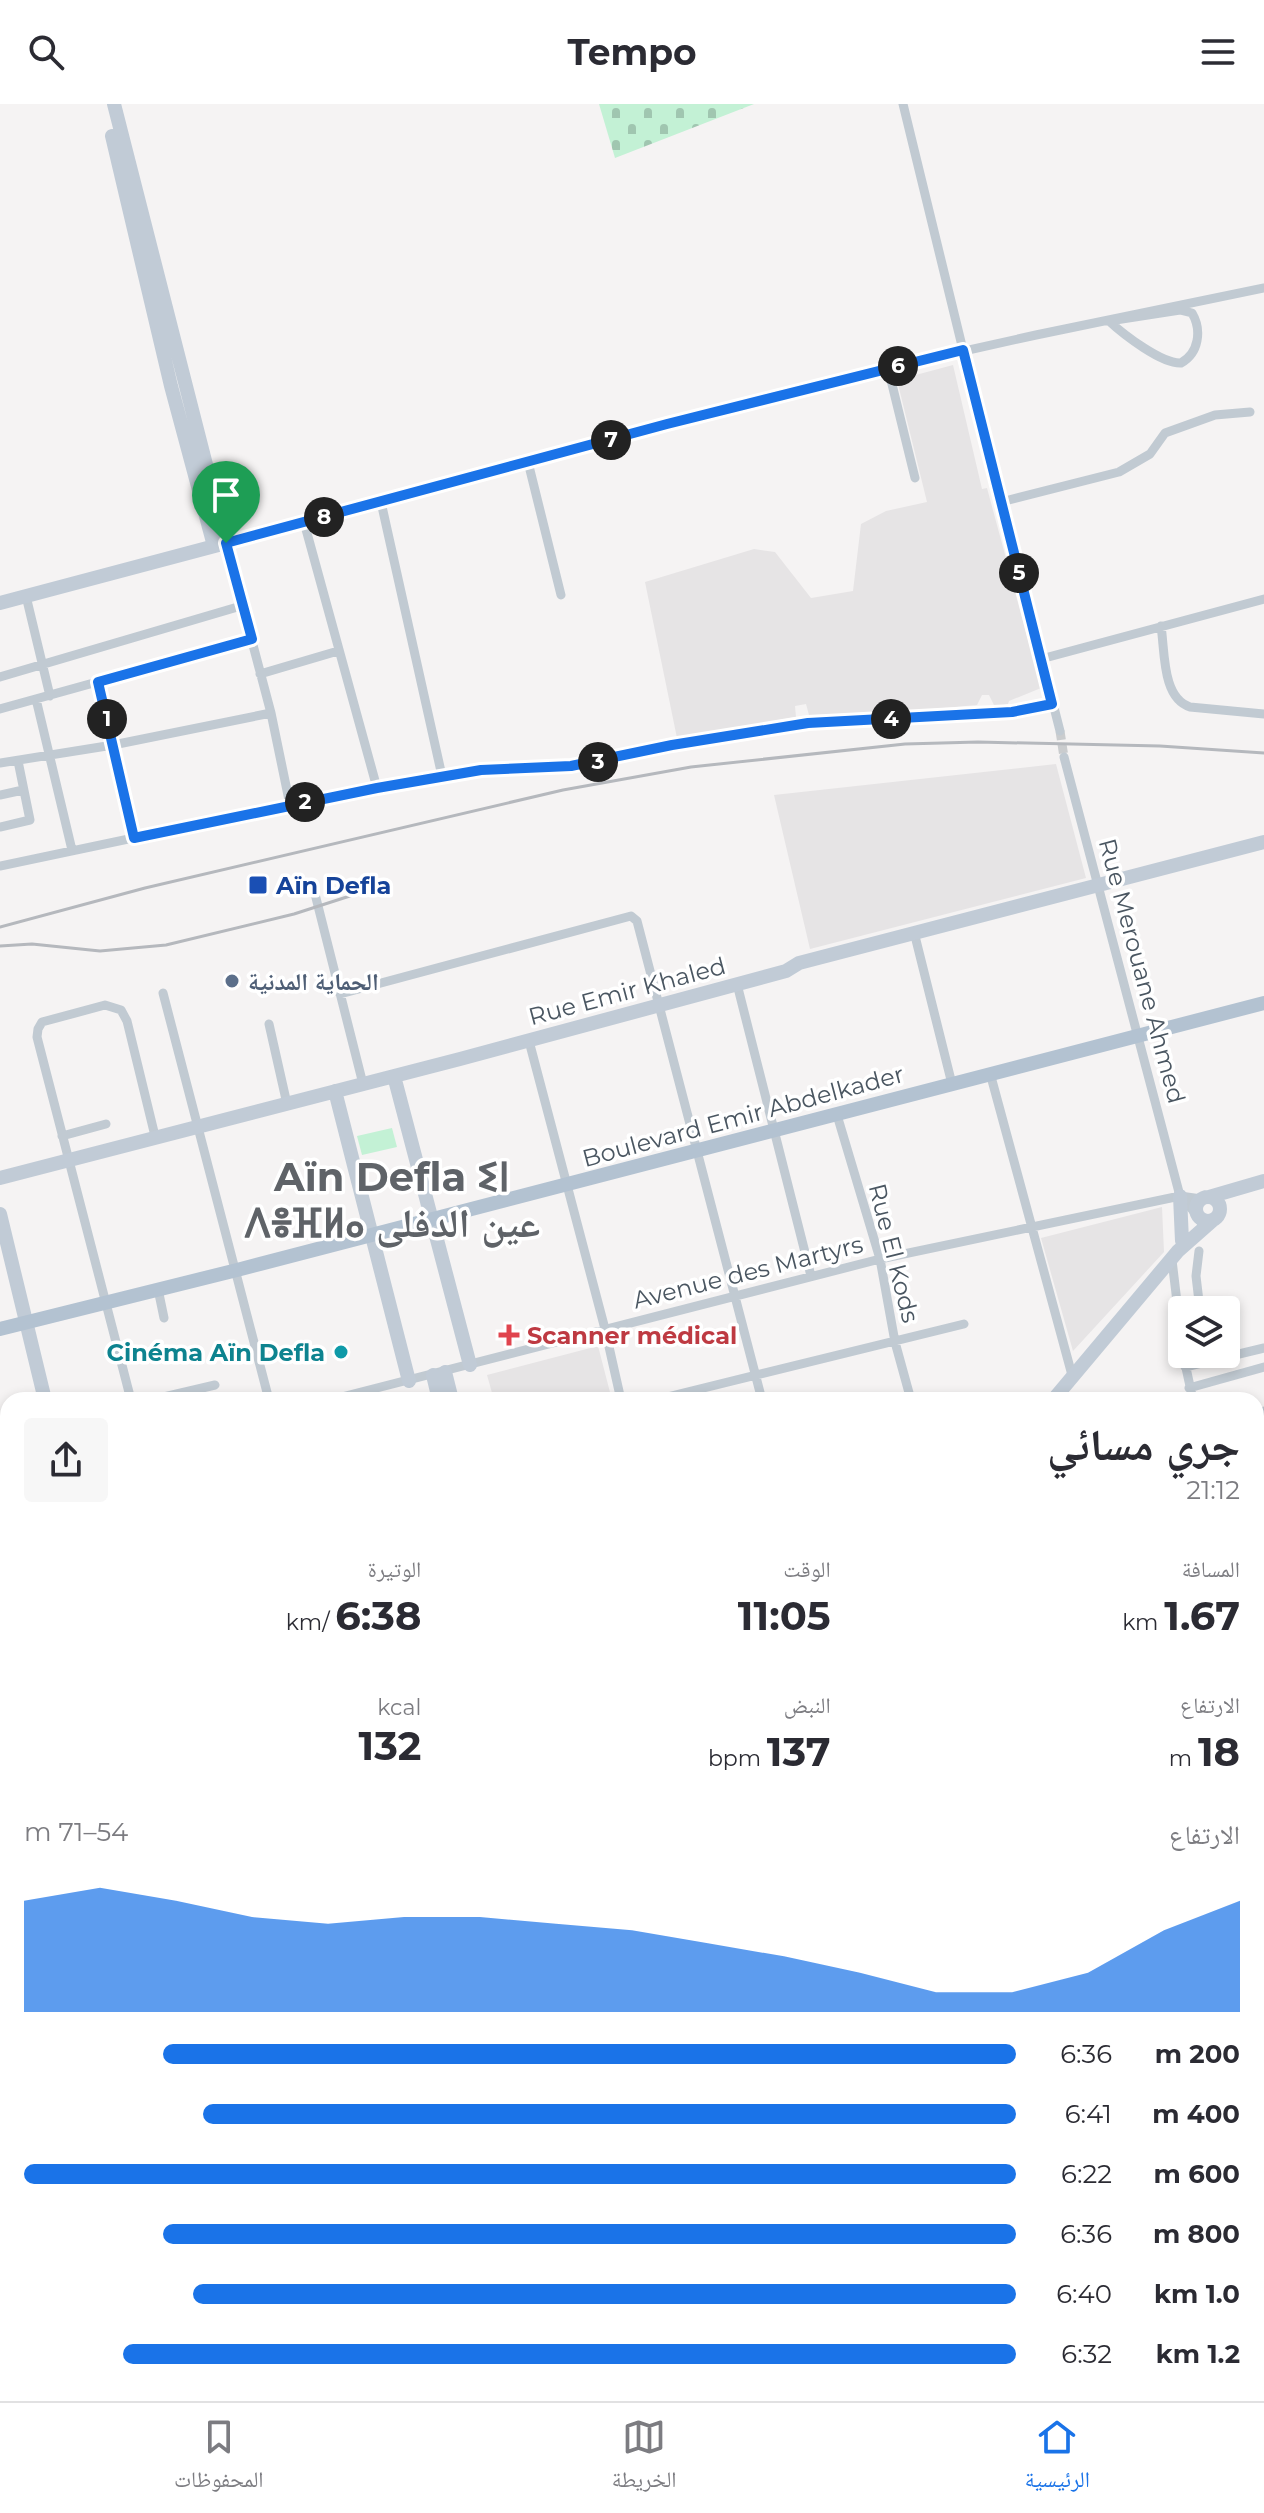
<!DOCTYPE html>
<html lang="ar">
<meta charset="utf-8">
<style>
:root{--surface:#fff;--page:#f7f7f7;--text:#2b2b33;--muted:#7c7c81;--line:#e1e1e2;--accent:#1a73e8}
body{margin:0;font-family:Montserrat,"Noto Naskh Arabic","Noto Sans Tifinagh",sans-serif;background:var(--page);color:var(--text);direction:rtl;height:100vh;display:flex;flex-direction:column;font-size:30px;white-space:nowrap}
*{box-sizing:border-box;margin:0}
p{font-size:26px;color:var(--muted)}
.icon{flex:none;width:44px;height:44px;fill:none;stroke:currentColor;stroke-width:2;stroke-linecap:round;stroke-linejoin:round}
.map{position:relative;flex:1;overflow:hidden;direction:ltr}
.panel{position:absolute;left:0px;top:1288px;width:1264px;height:1010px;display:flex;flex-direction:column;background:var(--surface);border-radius:24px 24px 0 0;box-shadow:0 4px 12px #0003;direction:rtl}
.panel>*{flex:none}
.tools{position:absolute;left:1168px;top:1192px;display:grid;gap:16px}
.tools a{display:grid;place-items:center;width:72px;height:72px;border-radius:8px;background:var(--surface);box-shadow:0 4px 12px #0003;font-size:40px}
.pin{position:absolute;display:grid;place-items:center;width:68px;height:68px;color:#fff;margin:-82px -34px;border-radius:50% 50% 50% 0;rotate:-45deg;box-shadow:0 0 8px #0007}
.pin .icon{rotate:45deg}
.km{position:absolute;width:40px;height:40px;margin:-20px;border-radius:50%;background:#222;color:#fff;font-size:22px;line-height:40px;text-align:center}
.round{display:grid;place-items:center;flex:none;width:84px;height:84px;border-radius:8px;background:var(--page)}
.head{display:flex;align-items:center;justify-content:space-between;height:136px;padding:0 24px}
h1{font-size:44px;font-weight:700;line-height:60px}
.stats{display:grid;grid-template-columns:repeat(3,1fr);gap:12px;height:136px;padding:8px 24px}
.stats div{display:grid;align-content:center}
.stats b{font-size:40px;font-weight:700}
.stats small{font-size:22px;font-weight:400}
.stats p{font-size:22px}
.chart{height:224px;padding:16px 24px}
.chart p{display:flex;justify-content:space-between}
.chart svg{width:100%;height:144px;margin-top:8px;fill:var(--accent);opacity:.7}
ul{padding:0 24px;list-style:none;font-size:26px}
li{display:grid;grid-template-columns:128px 96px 1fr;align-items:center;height:60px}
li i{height:20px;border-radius:10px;background:var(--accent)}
header{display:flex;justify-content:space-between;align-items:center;height:104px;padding:0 24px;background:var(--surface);font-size:36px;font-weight:700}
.tab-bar{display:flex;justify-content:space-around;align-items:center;height:112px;border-top:2px solid var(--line);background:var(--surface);font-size:22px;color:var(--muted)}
.tab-bar a{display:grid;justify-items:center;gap:4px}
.tab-bar .current{color:var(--accent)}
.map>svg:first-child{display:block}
.education{fill:#e6e4e5}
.cemetery{fill:url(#cemetery-stones)}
.pitch{fill:#c3f1d5}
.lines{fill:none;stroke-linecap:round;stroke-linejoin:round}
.stream{stroke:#90daee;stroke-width:3}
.street-tunnel{stroke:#caccce;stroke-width:9;stroke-dasharray:9 4.5;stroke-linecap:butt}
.street{stroke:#c1cad2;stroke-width:9}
.secondary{stroke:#c1cbd6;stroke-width:14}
.primary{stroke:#b3c2d1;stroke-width:14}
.highway{stroke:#8ba5c1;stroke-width:18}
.rail{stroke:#b5b8bd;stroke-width:3}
.route-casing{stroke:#fff;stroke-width:16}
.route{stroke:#1a73e8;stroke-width:10}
.transit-dot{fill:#1a4fb4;stroke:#fff;stroke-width:3}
.service-dot{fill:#5c6f8a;stroke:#fff;stroke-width:3}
.health-dot{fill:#e0444e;stroke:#fff;stroke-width:3}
.culture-dot{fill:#0f9aa8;stroke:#fff;stroke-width:3}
.labels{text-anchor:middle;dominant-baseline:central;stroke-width:7;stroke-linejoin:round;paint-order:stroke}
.transit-label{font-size:24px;font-weight:bold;fill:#164399;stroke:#fff;text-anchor:start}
.street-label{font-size:24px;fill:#4a5661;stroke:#fff}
.service-label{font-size:24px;font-weight:bold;fill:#4e5e75;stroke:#fff;text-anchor:start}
.health-label{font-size:24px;font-weight:bold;fill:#be3a42;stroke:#fff;text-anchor:start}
.culture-label{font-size:24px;font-weight:bold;fill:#0d838f;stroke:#fff;text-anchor:end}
.town-label{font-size:40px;font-weight:bold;fill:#5f6368;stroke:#fff}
</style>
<header><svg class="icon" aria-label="menu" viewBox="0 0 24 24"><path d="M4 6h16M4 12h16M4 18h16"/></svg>Tempo<svg class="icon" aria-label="search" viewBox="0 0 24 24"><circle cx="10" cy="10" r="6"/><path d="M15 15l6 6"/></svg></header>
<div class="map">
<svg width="1264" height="2297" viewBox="0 0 1264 2297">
<defs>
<pattern id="cemetery-stones" width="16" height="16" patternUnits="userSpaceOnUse" patternTransform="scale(2)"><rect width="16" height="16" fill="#c3f1d5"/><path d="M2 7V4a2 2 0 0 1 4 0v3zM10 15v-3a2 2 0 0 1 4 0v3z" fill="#a0c6b0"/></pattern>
</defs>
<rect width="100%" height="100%" fill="#f5f3f3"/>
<path class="education" d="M953,261L982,385L987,384L1041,584L1009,597L1008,600L995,603L989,591H982L977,601L875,610L809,611L806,600L795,602L796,613L677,634L645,478L754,445L775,448L811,494L853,487L861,420L886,407L927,398L897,276Z
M1056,660L1086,774L810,845L774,691Z
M1162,1103L1164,1148L1073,1247L1041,1134Z
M598,1242L612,1296H494L487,1271Z
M8,1840V2040L0,2042V1842Z"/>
<path class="cemetery" d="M599,0H754L615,54Z"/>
<path class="pitch" d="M392,1024L397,1043L362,1051L357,1032Z"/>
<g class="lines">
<path class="stream" d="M622,2296L628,2290"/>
<path class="street-tunnel" d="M1060,627L1064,653"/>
<path class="street" d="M903,0L963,246L1060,627
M1180,206L1192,209C1202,226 1199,249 1181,259C1162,260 1124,231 1109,217Z
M888,264L915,374
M528,358L561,491
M381,398L442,672
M1001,398L1119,368L1150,350L1165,329L1215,311L1250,308
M304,418L377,684
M26,492L50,592
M1161,522C1165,548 1162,594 1190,603L1264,610
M1041,555L1264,495
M260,570L338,547
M0,573L241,502
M98,578L134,734
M36,595L72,746
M0,605L252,535
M1064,653L1180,1092
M0,659L113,641L271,609
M0,691L23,686
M290,701L271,609L226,439L667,320L888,264L1036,231L1264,184
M0,723L30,716L18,657
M0,762L290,701L481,666L571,662L672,641L808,619L1012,608L1052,600
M314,786L363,980
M914,828L952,980
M737,880L811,1172
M163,889L269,1296
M340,890L631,812L637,817L762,1296
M269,920L287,1000
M529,937L605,1225L621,1296
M990,969L1072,1271
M837,1011L880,1155L895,1238L911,1296
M62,1032L106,1020
M1182,1094L1197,1111
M1199,1147L1196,1172L1200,1206
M1172,1156L1182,1240
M158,1185L164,1214
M1183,1250L1193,1296
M1185,1263L1264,1244
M1189,1284L1264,1263
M131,1296L37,933L38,925L42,918L105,901L121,906L127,917L155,1032
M151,1296L215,1281
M330,1296L880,1155L1180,1092L1201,1095
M655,1296L964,1220
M1256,1309L1264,1307
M0,1331L8,1329
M1256,1380L1264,1376
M0,1383L8,1381
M0,1468L8,1466
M1256,1482L1264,1503
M0,1575L8,1573
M0,1654L8,1652
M1256,1696L1264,1693
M1256,1742L1264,1763
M1256,1839L1264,1837
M0,2061L8,2058
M0,2230L8,2227
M28,2290L30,2297
M81,2290L83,2297
M131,2290L133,2297
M181,2290L182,2297
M291,2297L297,2290
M347,2297L352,2290
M439,2297L448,2290
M608,2297L609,2290"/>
<path class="secondary" d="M112,32L171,282L214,442
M0,499L226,439L114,0
M394,972L470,1261
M335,987L409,1277
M0,1074L460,955L786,867L799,859L1264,738
M1180,1092L1182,1137
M1196 1105a12 12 0 1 1 24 0a12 12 0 1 1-24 0Z
M1209,1093L1264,1077
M0,1110L45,1296
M445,1268L452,1296
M433,1271L439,1296
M1053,1296L1178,1147L1212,1117
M0,1823L8,1821"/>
<path class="primary" d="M0,1225L237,1166L1264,899"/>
<path class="highway" d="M1256,1635L1264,1631
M0,2181L8,2177
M0,2196L8,2192"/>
<path class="rail" d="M0,823L145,784L563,686L691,663L905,640L978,638L1160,642L1264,649
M0,842L32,840L100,847L166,841L294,810L384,781"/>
</g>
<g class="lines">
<g class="route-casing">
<path id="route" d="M963,246L1052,600L1012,608L808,619L672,641L571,662L481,666L377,684L134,734L98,578L252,535L226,439L667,320Z"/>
</g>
<use href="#route" class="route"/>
</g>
<rect class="transit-dot" x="248" y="771" width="20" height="20" rx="4"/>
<circle class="service-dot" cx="232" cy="877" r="8"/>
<path class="health-dot" d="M505 1219h8v8h8v8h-8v8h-8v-8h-8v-8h8z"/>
<circle class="culture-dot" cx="341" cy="1248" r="8"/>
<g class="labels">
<g class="transit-label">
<text x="276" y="781">Aïn Defla</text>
</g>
<g class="street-label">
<text transform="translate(1142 867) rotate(75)">Rue Merouane Ahmed</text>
<text transform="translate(627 887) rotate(-15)">Rue Emir Khaled</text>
<text transform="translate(743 1012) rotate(-15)">Boulevard Emir Abdelkader</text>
<text transform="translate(894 1149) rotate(76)">Rue El Kods</text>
<text transform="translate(748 1168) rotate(-14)">Avenue des Martyrs</text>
</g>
<g class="service-label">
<text x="248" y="877">الحماية المدنية</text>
</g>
<g class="health-label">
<text x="527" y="1231">Scanner médical</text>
</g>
<g class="culture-label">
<text x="325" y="1248">Cinéma Aïn Defla</text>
</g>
<g class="town-label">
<text x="392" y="1072">Aïn Defla ⵉⵏ<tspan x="392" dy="46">ⴷⴻⴼⵍⴰ عين الدفلى</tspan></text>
</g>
</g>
</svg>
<div class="tools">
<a><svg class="icon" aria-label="layers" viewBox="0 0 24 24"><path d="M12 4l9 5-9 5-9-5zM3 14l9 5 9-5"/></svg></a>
</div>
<div class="pin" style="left:226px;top:439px;background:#1e9e55"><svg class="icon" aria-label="arrive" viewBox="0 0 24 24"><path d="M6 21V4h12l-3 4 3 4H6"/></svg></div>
<b class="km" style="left:107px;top:615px">1</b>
<b class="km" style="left:305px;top:698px">2</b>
<b class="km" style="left:598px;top:658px">3</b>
<b class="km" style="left:891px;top:615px">4</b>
<b class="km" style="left:1019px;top:469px">5</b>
<b class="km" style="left:898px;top:262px">6</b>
<b class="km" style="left:611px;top:336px">7</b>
<b class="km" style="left:324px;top:413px">8</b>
<section class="panel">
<div class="head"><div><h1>جري مسائي</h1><p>21:12</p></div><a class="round"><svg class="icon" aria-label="share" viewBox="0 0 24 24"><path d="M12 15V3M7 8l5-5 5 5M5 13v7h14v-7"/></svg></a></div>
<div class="stats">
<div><p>المسافة</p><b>1.67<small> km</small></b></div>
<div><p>الوقت</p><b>11:05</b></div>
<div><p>الوتيرة</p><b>6:38<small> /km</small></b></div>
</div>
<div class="stats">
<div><p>الارتفاع</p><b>18<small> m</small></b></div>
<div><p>النبض</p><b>137<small> bpm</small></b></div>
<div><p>kcal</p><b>132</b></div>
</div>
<div class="chart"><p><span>الارتفاع</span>54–71 m</p>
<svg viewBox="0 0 160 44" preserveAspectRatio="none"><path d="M0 44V10L10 6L20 10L30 15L40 17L50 15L60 15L70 17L80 19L90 23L100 27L110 32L120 38L130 38L140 32L150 19L160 10V44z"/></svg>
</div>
<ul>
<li><b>200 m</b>6:36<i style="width:86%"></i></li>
<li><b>400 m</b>6:41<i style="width:82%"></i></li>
<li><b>600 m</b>6:22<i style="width:100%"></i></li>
<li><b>800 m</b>6:36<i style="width:86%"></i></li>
<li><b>1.0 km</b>6:40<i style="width:83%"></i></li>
<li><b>1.2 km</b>6:32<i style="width:90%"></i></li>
</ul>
</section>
</div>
<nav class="tab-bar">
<a class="current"><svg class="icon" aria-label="home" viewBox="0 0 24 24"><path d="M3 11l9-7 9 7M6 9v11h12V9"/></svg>الرئيسية</a>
<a><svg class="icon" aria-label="map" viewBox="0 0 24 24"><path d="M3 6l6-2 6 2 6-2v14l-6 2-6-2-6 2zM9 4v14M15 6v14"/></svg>الخريطة</a>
<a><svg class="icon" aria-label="saved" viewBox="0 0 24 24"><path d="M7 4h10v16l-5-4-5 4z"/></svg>المحفوظات</a>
</nav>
